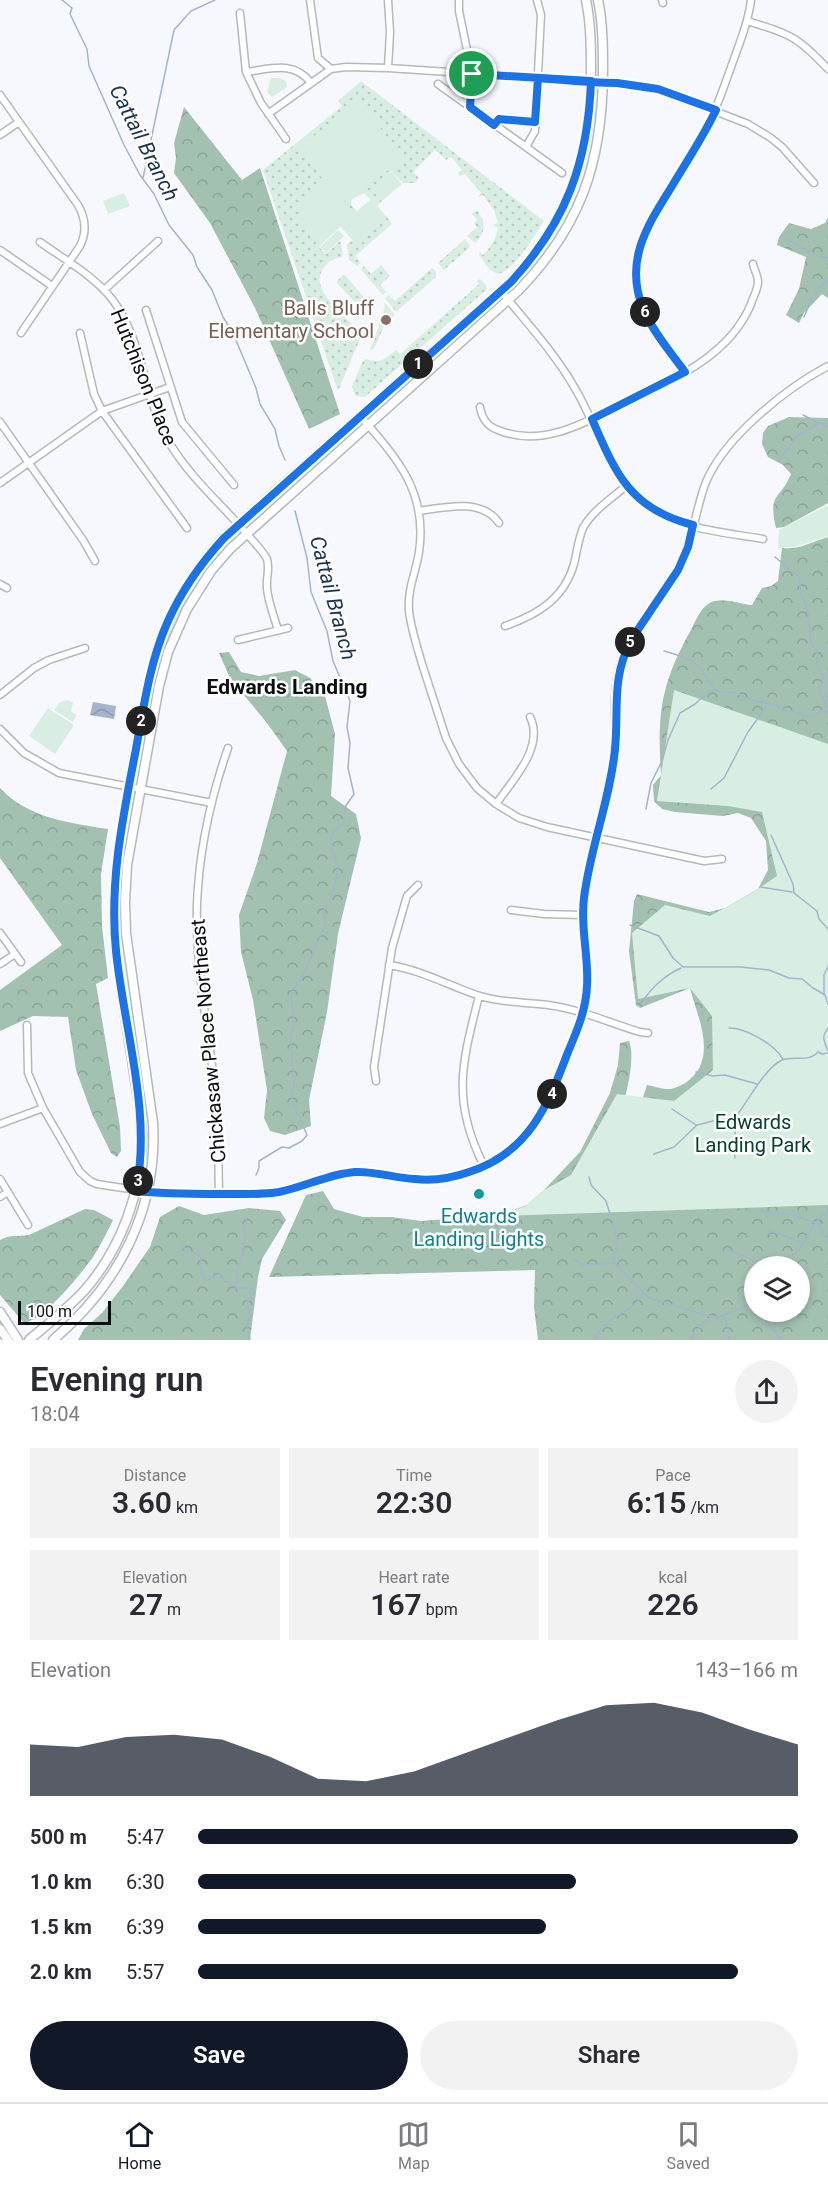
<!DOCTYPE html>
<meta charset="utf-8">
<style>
:root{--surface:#fff;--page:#f2f2f3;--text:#2b2b33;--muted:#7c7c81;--line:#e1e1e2;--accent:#111827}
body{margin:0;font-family:Roboto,sans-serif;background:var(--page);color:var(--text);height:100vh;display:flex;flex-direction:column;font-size:22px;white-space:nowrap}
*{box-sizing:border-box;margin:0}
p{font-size:20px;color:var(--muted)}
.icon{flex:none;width:33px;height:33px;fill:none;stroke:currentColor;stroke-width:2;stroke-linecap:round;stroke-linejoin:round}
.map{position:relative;height:1340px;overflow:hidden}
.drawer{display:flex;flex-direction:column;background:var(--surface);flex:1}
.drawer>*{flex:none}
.buttons{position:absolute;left:744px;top:1256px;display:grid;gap:12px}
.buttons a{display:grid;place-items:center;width:66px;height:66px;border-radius:50%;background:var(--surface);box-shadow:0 3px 9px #0003;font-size:30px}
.scale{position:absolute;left:18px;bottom:15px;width:93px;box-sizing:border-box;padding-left:6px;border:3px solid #0c0d10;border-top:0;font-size:16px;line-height:21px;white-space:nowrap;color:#0c0d10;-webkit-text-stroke:4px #fff;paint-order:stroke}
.pin{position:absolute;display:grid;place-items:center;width:51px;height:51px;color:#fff;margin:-26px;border:3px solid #fff;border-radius:50%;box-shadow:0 2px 6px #0007}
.km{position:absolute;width:30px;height:30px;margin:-15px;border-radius:50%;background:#222;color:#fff;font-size:16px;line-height:30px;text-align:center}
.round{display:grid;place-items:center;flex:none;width:63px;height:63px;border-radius:32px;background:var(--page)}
.headline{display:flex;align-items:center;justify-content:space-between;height:102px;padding:0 30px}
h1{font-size:33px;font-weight:600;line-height:45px}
.figures{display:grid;grid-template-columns:repeat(3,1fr);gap:9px;height:102px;padding:6px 30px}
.figures div{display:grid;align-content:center;border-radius:0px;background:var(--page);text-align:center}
.figures b{font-size:30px;font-weight:600}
.figures small{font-size:16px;font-weight:400}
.figures p{font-size:16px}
.chart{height:168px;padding:12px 30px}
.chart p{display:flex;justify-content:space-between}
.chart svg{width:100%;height:108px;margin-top:6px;fill:var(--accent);opacity:.7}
.button{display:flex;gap:12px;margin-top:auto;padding:12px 30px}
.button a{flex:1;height:69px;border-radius:36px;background:var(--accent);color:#fff;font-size:24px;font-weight:600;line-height:69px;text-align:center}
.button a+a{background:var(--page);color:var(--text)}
ul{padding:0 30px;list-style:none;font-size:20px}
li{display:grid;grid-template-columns:96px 72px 1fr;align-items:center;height:45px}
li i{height:15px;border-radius:8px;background:var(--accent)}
.dock{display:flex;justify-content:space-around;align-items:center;height:84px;border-top:2px solid var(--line);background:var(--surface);font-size:16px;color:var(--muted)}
.dock a{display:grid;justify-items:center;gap:3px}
.dock .active{color:var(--accent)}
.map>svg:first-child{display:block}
.grass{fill:url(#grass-dots)}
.forest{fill:url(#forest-crowns);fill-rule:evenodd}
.green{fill:#d9eee3}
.water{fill:url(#water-waves)}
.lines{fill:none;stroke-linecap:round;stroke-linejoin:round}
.stream{stroke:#a4b4cd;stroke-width:1.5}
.street-casing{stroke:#b6b8c0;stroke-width:9}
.secondary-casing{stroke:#b6b8c0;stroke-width:11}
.street{stroke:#fff;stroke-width:6}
.secondary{stroke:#fff;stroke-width:8}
.route-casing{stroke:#fff;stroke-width:12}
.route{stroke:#1a73e8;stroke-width:8}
.education-dot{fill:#8d6e63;stroke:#fff;stroke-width:2}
.culture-dot{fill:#0f9aa8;stroke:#fff;stroke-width:2}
.labels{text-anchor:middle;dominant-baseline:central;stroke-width:5;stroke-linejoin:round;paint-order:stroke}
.education-label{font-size:20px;fill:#785e54;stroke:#fff;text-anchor:end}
.street-label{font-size:20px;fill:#0c0d10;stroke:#fff}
.park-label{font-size:20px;fill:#04422d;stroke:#fff}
.culture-label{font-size:20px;fill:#0d838f;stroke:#fff}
.water-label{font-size:21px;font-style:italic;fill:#1c3255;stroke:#fff}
.neighbourhood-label{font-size:21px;font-weight:bold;fill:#0c0d10;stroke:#fff}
</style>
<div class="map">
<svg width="828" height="1340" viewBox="0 0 828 1340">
<defs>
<pattern id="grass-dots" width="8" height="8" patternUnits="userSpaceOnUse" patternTransform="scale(1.5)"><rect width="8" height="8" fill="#d9eee3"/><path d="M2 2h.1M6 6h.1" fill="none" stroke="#b9cbc2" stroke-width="1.8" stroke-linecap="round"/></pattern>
<pattern id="forest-crowns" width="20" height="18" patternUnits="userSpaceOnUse" patternTransform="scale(1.5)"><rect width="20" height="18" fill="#a2c1b1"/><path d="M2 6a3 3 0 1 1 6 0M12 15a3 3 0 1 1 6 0" fill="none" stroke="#8aa597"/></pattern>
<pattern id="water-waves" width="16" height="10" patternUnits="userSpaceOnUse" patternTransform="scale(1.5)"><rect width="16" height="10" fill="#a4b4cd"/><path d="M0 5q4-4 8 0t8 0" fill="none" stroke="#8c9aaf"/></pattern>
</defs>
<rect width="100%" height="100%" fill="#f7f8fe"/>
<path class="grass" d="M361,81L544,221C534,236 516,269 498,274L490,270L479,255L480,252L483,255C491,247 496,239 498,228L493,225L498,223L494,210L483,195L478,197L481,193L465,174L460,176L458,173L462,170L451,157L446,160L435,150L415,170L414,173L419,178L415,183H403L391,171L371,189L382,201L377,206L364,193L352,199L351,205L357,211L319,247L326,254L340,241L341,242L343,257C334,258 328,261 323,269C309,289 343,314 356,328H358L360,333L359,341L338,391L263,170L342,106L338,101Z
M477,210C486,221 486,233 475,243L467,236L477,227L474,223L477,220L472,214Z
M387,217L392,224L355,256L361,263L357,266L349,260L347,244L352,240L356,244Z
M465,239L470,246L469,248L444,270L438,263Z
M381,265L390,276L380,285L386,292L383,295L361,270L364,266L371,274Z
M432,268L436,272V277L396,312L385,298L389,295L395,301Z
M343,275H345L369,303L363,311L337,283V281Z
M480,279L486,285L487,289L365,397L355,396L352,386L363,361L366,359C380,364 385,359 396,350L400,354L479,284L477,281Z
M385,303L395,315L384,326L374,349L370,350L383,315Z"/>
<path class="forest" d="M184,107L242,180L260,168L340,414L309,429L255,308L210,223L174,173L176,158L174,143Z
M828,217V298L822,294L804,313L799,323L786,315L799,289L806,257L777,245L779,237L789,223L811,229L825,223Z
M789,417L828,418V503L784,527L776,528C768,492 779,502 791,474L783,465L768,457L762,444L763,433L768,426Z
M828,537V1340H538L534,1307L535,1270L269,1277L306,1195L323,1191L334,1209L363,1217H392L421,1221L500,1215L527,1205L544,1190L580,1152L610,1093L618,1065L620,1043L629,1041C636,1059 626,1094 621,1113L642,1100L647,1085C654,1086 664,1090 671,1089C676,1088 684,1084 688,1081C718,1057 698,1019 690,988L640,1008L636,1005L629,951L634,901L637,894L709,912L725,908L758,889L768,870L766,841L751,818L738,813L723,816L675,812L662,809L654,801L653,785L661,775C657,712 661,683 692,628C697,618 703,603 715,601C726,598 740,604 752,605L762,588L771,586L778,581L782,548C800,550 811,542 828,537ZM754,1266H800V1311H754Z
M229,652L241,672L259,676L295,670L310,678L325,696L335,734L331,796L356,814L361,838L338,934L327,1012L309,1100L311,1126L285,1135L270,1131L264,1118L267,1090L253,1000L241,952L239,915L257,863L287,751L267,723L230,678L219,653Z
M0,788C28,818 69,823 108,829L101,874L102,926L108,978L96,984L120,1127L121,1151L117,1157L111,1153L92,1114L76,1070L68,1017L33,1016L0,1031V990L62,945L0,858Z
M179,1206L204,1215L249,1208L280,1211L286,1220L262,1259L258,1277L250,1340H78L84,1329L102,1313L123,1286L150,1247L160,1217Z
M85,1209L94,1210L113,1220C107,1232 101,1245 93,1257C80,1275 45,1319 24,1323L0,1295V1240C10,1234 18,1237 29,1235Z"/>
<path class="green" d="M271,78H279L286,81L287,87L272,97L267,92Z
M359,102L364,105L402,158L399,162L348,201L340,203L347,211V217L317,244C297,223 293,198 323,184L337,199L300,148L302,145Z
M391,171L402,184L382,201L371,189Z
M124,193L130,206L108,214L103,201Z
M371,199L387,217L356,244L340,226Z
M338,230L344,236L326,253L320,247Z
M828,505V536L794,547L778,548L779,530Z
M674,690L828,744V1205L467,1217L500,1215L526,1206L544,1190L571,1175L617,1094L674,1101L713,1070L712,1016L690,988L638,999L632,933L665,905L710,916L750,894L777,876L762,812L728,806L657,801Z
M68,700L73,703L71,711L77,715L73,722L54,710L60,702Z
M48,708L74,725L55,754L29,736Z"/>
<path class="water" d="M93,702L116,706L114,719L90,715Z"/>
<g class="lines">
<path class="stream" d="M62,0L72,8L70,14L87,49L89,66L124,145L140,175L154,194L169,225L193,255L197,267L212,290L223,317L233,333L256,388L260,404L275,429L279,446L285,460
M143,178L174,30L191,11L215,0
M786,239C799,245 815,256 828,258
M804,317L812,299L828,277
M803,415L828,427
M779,461L797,436L818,424
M775,557L799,577L801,594L808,612L811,642L818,654C814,665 819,667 823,676L821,694L826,704V709
M664,651C674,654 687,657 696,664C710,675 707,695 732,692L749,699L775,705L786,711H793L804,716L814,715L823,710L828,712
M711,789L724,778L748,732L768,704
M646,809L651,783L662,761L668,740L680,713L695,704L708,692L715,690
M771,835L793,884L794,893L817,911L819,919L828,929
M761,887L792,892
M630,925L659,936L673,958L683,967H740L769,970L789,978L802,979L813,988L825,995L828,1004
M824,994V975L828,966
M642,1002C653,986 664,976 681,968
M729,1028C746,1028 774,1044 783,1059
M828,1028C821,1037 824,1041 828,1051
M696,1072L713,1076L725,1075L757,1084
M672,1109L696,1125
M654,1154L674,1147L697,1125L737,1115C748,1101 765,1068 782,1060C794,1055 808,1063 818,1052L822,1054L828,1053
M735,1158L734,1145L737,1116
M256,1175L259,1168V1161L282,1147L289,1148L302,1141L307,1135L292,1101L294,1085L291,1037L294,1024L291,990L300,982L325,926L324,910L332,896L338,868L331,843L332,835L344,822L345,807L354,794L348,768L350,743L347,727L350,701L333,661L327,631L311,592L307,558L295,511
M589,1177L591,1185L606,1201L617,1237L618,1244L613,1262L649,1298L712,1317H718L744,1307L751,1303L754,1297
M761,1211L793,1215L815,1223
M246,1220L244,1249L237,1274L236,1288H250L254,1291L252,1297L247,1302L250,1316L247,1326L250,1340
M818,1220L828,1243
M768,1230L801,1242
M185,1242L184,1251L193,1252L201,1258V1272L204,1279L208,1280L218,1274L222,1275L224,1281L234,1283
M728,1250L767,1266
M574,1260L584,1265L613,1263
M782,1266L789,1257L799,1250L815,1223L828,1210
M761,1311L766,1322L782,1340
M723,1315L729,1330L728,1340
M595,1340C605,1313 631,1315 643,1294
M690,1340L702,1324L712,1317"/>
<g class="street-casing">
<path id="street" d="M310,0L318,58L331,69
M459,0V11L472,74L470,107L526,147
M537,0L541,15L535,131L526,147L562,173
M662,0L663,3
M240,13L246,72L261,103L286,139
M747,21C790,34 797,36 828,69
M388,68L390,32L388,0
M246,72C271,69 294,60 311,83
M438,84L470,107
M0,95L78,205C86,219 87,232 80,246L21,333
M268,114L331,69L346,67L388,68L617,83L658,89L748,124L771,138L782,147L814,183
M494,125L499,119L535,121
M0,135L19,122
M40,242C65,260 93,275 112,299C145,342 143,402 172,447C192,479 222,505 247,534C254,542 262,550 267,559C270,570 266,577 267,588C268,602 274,616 278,630
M0,250L52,286
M104,290L158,241
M501,291C526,322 553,351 573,385C600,429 610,484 657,512C688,530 728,533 763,539
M146,310L182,422L234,485
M80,333L94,394L102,411L187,528
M685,372C669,349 648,326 640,299C622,234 681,179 708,125C717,108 723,89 730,70C738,47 748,24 751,0
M480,407C482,419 487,426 498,430C543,449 588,421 628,401C675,379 730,355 751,304C753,297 758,289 758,282C758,276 754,269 753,264
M360,416C397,458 428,492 419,552C416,572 407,590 409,611C411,629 417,646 422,664C430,688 438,713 446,738L459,764L477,788L496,804L519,818L547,827L704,861L722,859
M0,422L83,540L95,561
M0,483L102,411L170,387
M419,511C445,507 482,498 499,523
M0,584L7,588
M505,626C537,615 564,599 574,564C577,552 578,540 583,528C593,510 611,499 626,486
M238,640L288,628
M0,695L34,668L49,660L85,648
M0,729L24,753L59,773L212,803
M496,804C512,781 545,747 530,717
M511,910L544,914L582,915
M0,933L21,962
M0,964L15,954
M389,965C422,970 449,986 480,996C502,1003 525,1002 548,1005C579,1009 610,1023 640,1032L648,1033
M479,996C462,1063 451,1101 484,1166
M27,1025L28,1073L43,1108L80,1172L90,1181L97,1184C154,1193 216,1200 274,1192C300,1189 324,1175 350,1173C370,1171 389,1176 409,1178C437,1182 467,1177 491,1163C537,1137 550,1098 568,1052C577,1030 587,1008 587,983C588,955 580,927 584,898C589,852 607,809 613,763C617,731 611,696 620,665C632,625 667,596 684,558C694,534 696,507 706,482C725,437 785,389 828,366
M376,1081L374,1067L392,948L407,896L418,885
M0,1124L43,1108
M0,1179L28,1225
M219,1194C218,1159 219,1124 215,1089C208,1028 195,965 197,904C199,852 211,797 228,748
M0,1197L8,1192"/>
</g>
<g class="secondary-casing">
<path id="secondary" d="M0,1312L18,1340
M0,1329L8,1340
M29,1340C48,1324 67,1309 84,1291C121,1249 142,1192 142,1136C141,1110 135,1084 132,1059C126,1024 121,989 116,954C110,889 120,836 131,773C149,678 156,613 223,538L501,291C564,232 592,159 591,73C591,49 591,24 586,0
M53,1340C118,1285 158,1210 153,1123L126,933L125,902L127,865L159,686L168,652L187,609L211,571L230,549L518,291C581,226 602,163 603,74C603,49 603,24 598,0"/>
</g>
<use href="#street" class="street"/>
<use href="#secondary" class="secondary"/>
</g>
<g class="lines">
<g class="route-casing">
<path id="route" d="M472,74L591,81C588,163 566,222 511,282L224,538C201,563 182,590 168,621C150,661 144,705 136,749C123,816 109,882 116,951C124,1030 152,1112 136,1191C163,1194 191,1194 219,1194C239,1194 259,1195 279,1192C305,1187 328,1174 355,1172C375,1171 394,1178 415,1179C433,1181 452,1178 469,1172C529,1153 548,1105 568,1052C577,1031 586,1010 587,986C589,956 580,928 584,898C590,848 610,800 615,749C619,707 611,680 631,640L678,570L688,547L693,525C630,509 616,474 592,419L685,372C671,353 654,333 644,311C623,262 647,226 672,186C687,161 703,137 716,110L658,89L617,83C590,83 564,80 538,78L535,122L499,119L494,125L470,107L472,74"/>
</g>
<use href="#route" class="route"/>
</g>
<circle class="education-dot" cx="386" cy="320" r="6"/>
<circle class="culture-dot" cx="479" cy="1194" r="6"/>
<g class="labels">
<g class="education-label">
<text x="374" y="308">Balls Bluff<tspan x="374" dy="23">Elementary School</tspan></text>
</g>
<g class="street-label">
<text transform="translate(144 377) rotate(68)">Hutchison Place</text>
<text transform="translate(208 1041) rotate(-95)">Chickasaw Place Northeast</text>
</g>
<g class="park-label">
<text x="753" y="1122">Edwards<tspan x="753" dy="23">Landing Park</tspan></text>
</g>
<g class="culture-label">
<text x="479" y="1216">Edwards<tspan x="479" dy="23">Landing Lights</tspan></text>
</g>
<g class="water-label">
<text transform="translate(144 143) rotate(63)">Cattail Branch</text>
<text transform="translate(333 598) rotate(75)">Cattail Branch</text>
</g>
<g class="neighbourhood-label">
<text x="287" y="687">Edwards Landing</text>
</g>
</g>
</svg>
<div class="buttons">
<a><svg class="icon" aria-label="layers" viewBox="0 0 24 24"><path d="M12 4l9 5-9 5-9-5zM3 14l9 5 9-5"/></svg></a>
</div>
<div class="scale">100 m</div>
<div class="pin" style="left:472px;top:74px;background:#1e9e55"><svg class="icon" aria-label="arrive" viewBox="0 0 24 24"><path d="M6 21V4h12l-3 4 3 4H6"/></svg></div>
<b class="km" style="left:418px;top:364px">1</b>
<b class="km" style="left:141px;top:721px">2</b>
<b class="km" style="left:138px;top:1181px">3</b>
<b class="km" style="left:552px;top:1094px">4</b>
<b class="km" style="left:630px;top:642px">5</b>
<b class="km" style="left:645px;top:312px">6</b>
</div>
<section class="drawer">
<div class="headline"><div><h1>Evening run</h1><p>18:04</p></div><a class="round"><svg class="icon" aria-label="share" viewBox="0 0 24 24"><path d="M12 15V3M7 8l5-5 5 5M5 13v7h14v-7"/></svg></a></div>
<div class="figures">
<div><p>Distance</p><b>3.60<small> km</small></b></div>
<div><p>Time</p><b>22:30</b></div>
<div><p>Pace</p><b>6:15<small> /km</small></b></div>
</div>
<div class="figures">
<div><p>Elevation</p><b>27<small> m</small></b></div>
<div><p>Heart rate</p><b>167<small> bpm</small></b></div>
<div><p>kcal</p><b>226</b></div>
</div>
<div class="chart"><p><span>Elevation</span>143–166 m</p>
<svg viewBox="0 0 160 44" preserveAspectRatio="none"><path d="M0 44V23L10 24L20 20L30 19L40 21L50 28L60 37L70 38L80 34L90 27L100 20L110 13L120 7L130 6L140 10L150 17L160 23V44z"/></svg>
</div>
<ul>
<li><b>500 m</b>5:47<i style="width:100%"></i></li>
<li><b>1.0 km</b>6:30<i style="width:63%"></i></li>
<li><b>1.5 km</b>6:39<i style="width:58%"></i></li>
<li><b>2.0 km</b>5:57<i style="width:90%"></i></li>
</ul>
<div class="button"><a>Save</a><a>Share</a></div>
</section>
<nav class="dock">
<a class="active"><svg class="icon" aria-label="home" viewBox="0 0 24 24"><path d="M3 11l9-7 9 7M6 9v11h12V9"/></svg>Home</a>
<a><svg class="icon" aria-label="map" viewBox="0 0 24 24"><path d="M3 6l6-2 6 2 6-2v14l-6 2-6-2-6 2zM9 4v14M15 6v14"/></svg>Map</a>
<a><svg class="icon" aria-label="saved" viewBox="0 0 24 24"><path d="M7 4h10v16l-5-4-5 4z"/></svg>Saved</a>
</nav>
